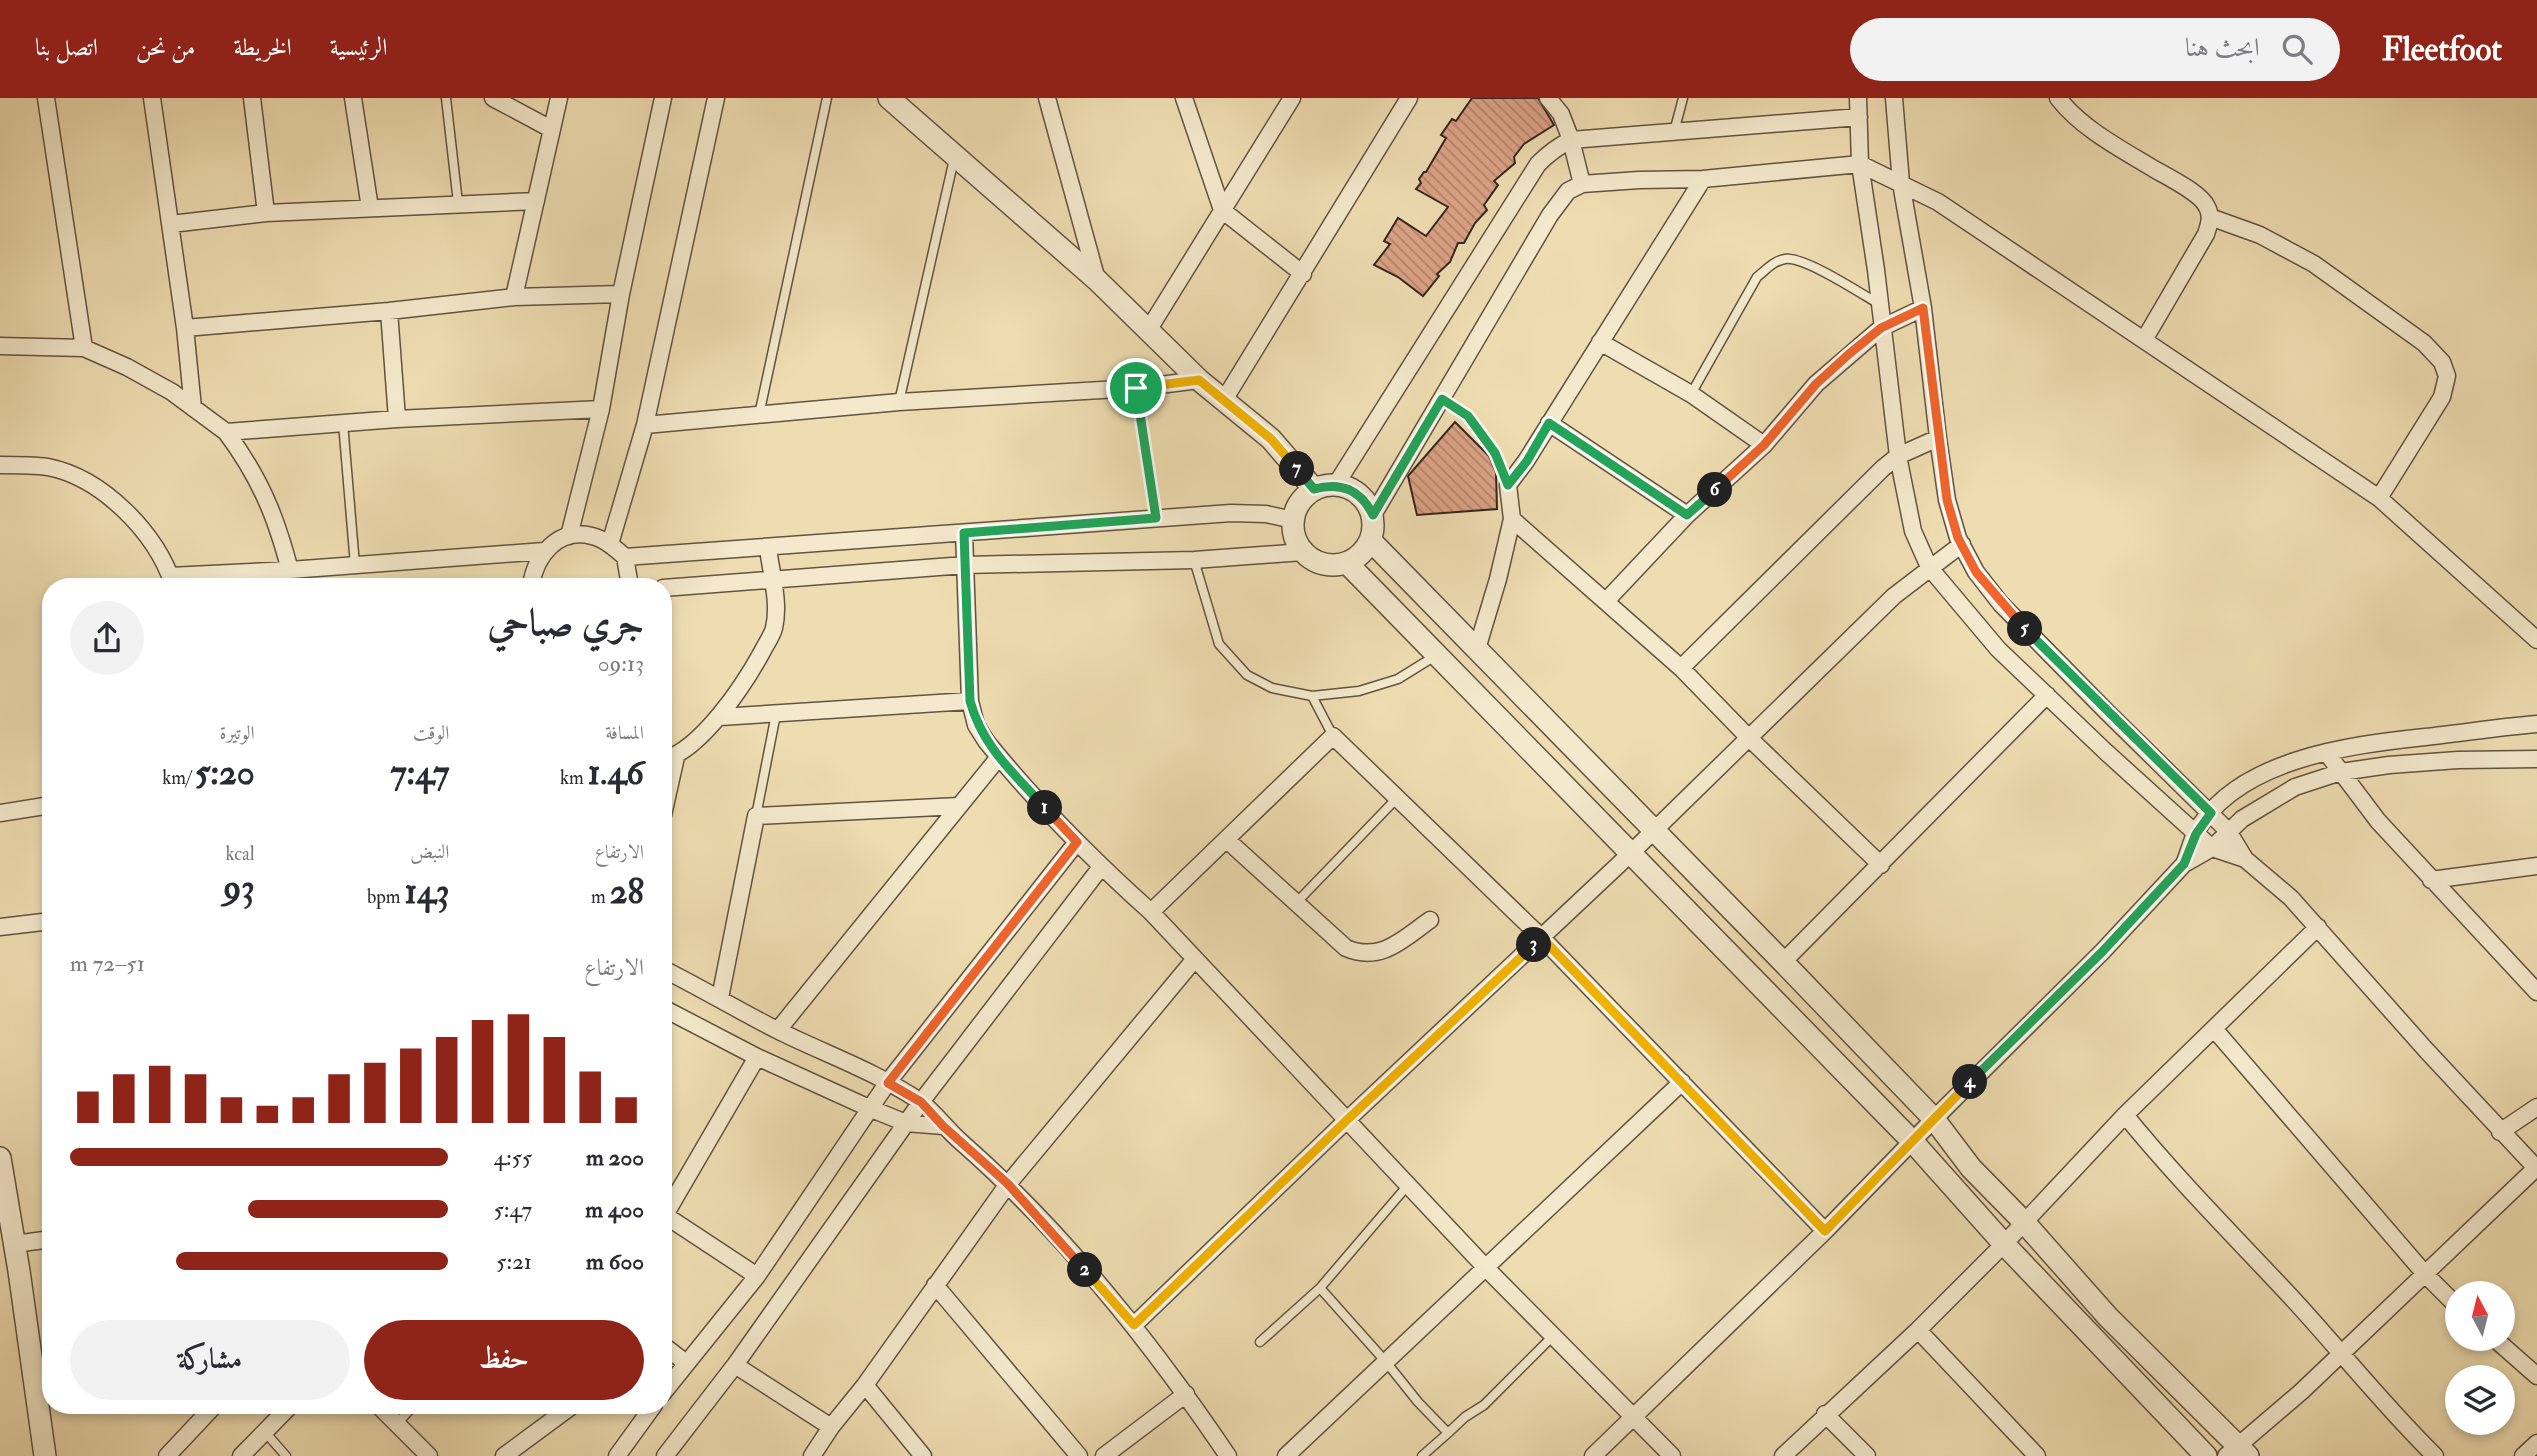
<!DOCTYPE html>
<html lang="ar">
<meta charset="utf-8">
<style>
:root{--surface:#fff;--page:#f2f2f3;--text:#2b2b33;--muted:#7c7c81;--accent:#8f2418}
body{margin:0;font-family:"IM FELL Double Pica",Amiri,serif;background:var(--page);color:var(--text);direction:rtl;height:100vh;display:flex;flex-direction:column;font-size:26px;white-space:nowrap}
*{box-sizing:border-box;margin:0}
p{font-size:23px;color:var(--muted)}
.icon{flex:none;width:38px;height:38px;fill:none;stroke:currentColor;stroke-width:2;stroke-linecap:round;stroke-linejoin:round}
.map{position:relative;flex:1;overflow:hidden;direction:ltr}
.drawer{position:absolute;left:42px;top:480px;width:630px;height:836px;display:flex;flex-direction:column;background:var(--surface);border-radius:28px;box-shadow:0 4px 10px #0003;direction:rtl}
.drawer>*{flex:none}
.needle{width:46px;rotate:353deg}
.tools{position:absolute;left:2445px;top:1183px;display:grid;gap:14px}
.tools a{display:grid;place-items:center;width:70px;height:70px;border-radius:50%;background:var(--surface);box-shadow:0 4px 10px #0003;font-size:35px}
.pin{position:absolute;display:grid;place-items:center;width:60px;height:60px;color:#fff;margin:-30px;border:4px solid #fff;border-radius:50%;box-shadow:0 2px 7px #0007}
.km{position:absolute;width:35px;height:35px;margin:-18px;border-radius:50%;background:#222;color:#fff;font-size:19px;line-height:35px;text-align:center}
.round{display:grid;place-items:center;flex:none;width:74px;height:74px;border-radius:37px;background:var(--page)}
.head{display:flex;align-items:center;justify-content:space-between;height:119px;padding:0 28px}
h1{font-size:38px;font-weight:700;line-height:52px}
.stats{display:grid;grid-template-columns:repeat(3,1fr);gap:10px;height:119px;padding:7px 28px}
.stats div{display:grid;align-content:center}
.stats b{font-size:35px;font-weight:700}
.stats small{font-size:19px;font-weight:400}
.stats p{font-size:19px}
.chart{height:196px;padding:14px 28px}
.chart p{display:flex;justify-content:space-between}
.chart svg{width:100%;height:126px;margin-top:7px;stroke:var(--accent);stroke-width:6}
.primary-button{display:flex;gap:14px;margin-top:auto;padding:14px 28px}
.primary-button a{flex:1;height:80px;border-radius:42px;background:var(--accent);color:#fff;font-size:28px;font-weight:700;line-height:80px;text-align:center}
.primary-button a+a{background:var(--page);color:var(--text)}
ul{padding:0 28px;list-style:none;font-size:23px}
li{display:grid;grid-template-columns:112px 84px 1fr;align-items:center;height:52px}
li i{height:18px;border-radius:9px;background:var(--accent)}
header{display:flex;align-items:center;gap:42px;box-sizing:border-box;height:98px;padding:0 35px;background:var(--accent);color:#fff}
header strong{font-size:33px}
nav{display:flex;gap:38px;margin-inline-start:auto;font-size:24px}
.search{width:490px;height:63px;background:var(--page);display:flex;align-items:center;gap:18px;box-sizing:border-box;padding:0 24px;border-radius:38px;color:var(--muted);font-size:26px}
.map>svg:first-child{display:block}
.building{fill:url(#building-back-hatch);stroke:#33251e;stroke-width:2}
.lines{fill:none;stroke-linecap:round;stroke-linejoin:round}
.service-casing{stroke:#625343;stroke-width:11}
.minor-casing{stroke:#625343;stroke-width:19}
.tertiary-casing{stroke:#625343;stroke-width:24}
.service{stroke:#f4e9cc;stroke-width:8}
.minor{stroke:#f4e9cc;stroke-width:16}
.tertiary{stroke:#f4e9cc;stroke-width:21}
.split-1-casing{stroke:#fff;stroke-width:14}
.split-2-casing{stroke:#fff;stroke-width:14}
.split-3-casing{stroke:#fff;stroke-width:14}
.split-4-casing{stroke:#fff;stroke-width:14}
.split-5-casing{stroke:#fff;stroke-width:14}
.split-6-casing{stroke:#fff;stroke-width:14}
.split-7-casing{stroke:#fff;stroke-width:14}
.split-8-casing{stroke:#fff;stroke-width:14}
.split-1{stroke:#22a559;stroke-width:9}
.split-2{stroke:#f0652b;stroke-width:9}
.split-3{stroke:#f5b400;stroke-width:9}
.split-4{stroke:#f5b400;stroke-width:9}
.split-5{stroke:#22a559;stroke-width:9}
.split-6{stroke:#f0652b;stroke-width:9}
.split-7{stroke:#22a559;stroke-width:9}
.split-8{stroke:#f5b400;stroke-width:9}
</style>
<header>
<strong>Fleetfoot</strong>
<div class="search"><svg class="icon" aria-label="search" viewBox="0 0 24 24"><circle cx="10" cy="10" r="6"/><path d="M15 15l6 6"/></svg>ابحث هنا</div>
<nav><a>الرئيسية</a><a>الخريطة</a><a>من نحن</a><a>اتصل بنا</a></nav>
</header>
<div class="map">
<svg width="2537" height="1358" viewBox="0 0 2537 1358">
<defs>
<pattern id="building-back-hatch" width="6" height="6" patternUnits="userSpaceOnUse" patternTransform="scale(1.75)"><rect width="6" height="6" fill="#dca285"/><path d="M-1 5l2 2M0 0l6 6M5-1l2 2" fill="none" stroke="#b3846c"/></pattern>
</defs>
<rect width="100%" height="100%" fill="#eeddb1"/>
<filter id="stains"><feTurbulence type="fractalNoise" baseFrequency=".00286" numOctaves="4"/><feColorMatrix values="0 0 0 0 .2 0 0 0 0 .09 0 0 0 0 .02 0 0 0 .5 -.17"/></filter>
<radialGradient id="worn" r=".72"><stop offset=".6" stop-color="#630" stop-opacity="0"/><stop offset="1" stop-color="#630" stop-opacity=".3"/></radialGradient>
<path class="building" d="M1472,0H1538L1554,27L1524,46L1514,59L1515,65L1494,83L1498,87L1484,107L1487,112L1475,125L1464,145H1458L1450,164L1437,176L1439,178L1423,198L1398,179L1374,167L1390,146L1384,143L1398,120L1426,138L1448,109L1416,91L1421,85L1419,81L1424,74H1426L1446,40L1441,37L1452,21L1456,23Z
M1455,324L1489,358L1496,374L1497,411L1417,417L1408,378Z"/>
<g class="lines">
<g class="service-casing">
<path id="service" d="M446,0L458,105
M1674,34L1683,0
M1136,290L1156,420
M1691,296L1757,179C1766,172 1773,163 1785,161C1804,158 1860,195 1879,206
M1442,301L1468,318L1495,355L1508,387
M899,304L954,61
M759,317L827,0
M343,325L355,467
M1194,462L1219,546L1247,577L1272,590L1312,598L1359,593L1398,581L1435,558
M1312,598L1333,638
M756,718L776,616
M1296,805L1398,699
M1408,1087L1320,1190L1386,1264L1418,1304L1448,1335L1465,1319L1484,1307L1553,1238
M1260,1244L1320,1190
M397,1326L414,1307
M265,1334L286,1358
M1422,1358L1448,1335"/>
</g>
<g class="minor-casing">
<path id="minor" d="M46,0L84,250
M152,0L185,230L193,310
M252,0L266,115
M353,0L370,110
M493,0L551,31
M1047,0L1097,182
M1184,0L1222,112L1303,176
M1548,0L1561,16L1571,42L1859,19
M1858,0L1860,66L1876,172L1898,358L1913,433L1929,469L1998,551L2106,654L2212,750L2245,761L2291,800L2426,952L2537,1071
M1894,0L1901,85L1923,210L1938,340L1947,402L1958,440L1976,474L2001,506L2106,613L2228,733L2245,761
M2058,0C2082,31 2121,51 2154,71C2168,79 2201,95 2207,109C2212,118 2209,127 2206,136L2144,242
M1703,81L1860,66L1938,104L2379,400L2537,542
M2210,119L2260,137L2314,166L2424,245L2442,264L2447,278L2442,299L2379,400
M171,126L266,115L536,103
M514,199L559,0
M389,213L397,321
M185,230L389,213L514,199L621,196
M1149,231L1292,0
M1600,244L1691,296L1764,347
M0,248L84,250L127,269L172,294L226,334L397,321L601,311
M1224,302L1409,0
M1549,325L1687,417
M645,327L899,304L1136,290L1199,282
M226,334C264,385 279,427 294,488
M0,367C15,367 33,367 48,369C103,380 156,435 173,486
M1335,388L1538,66C1548,56 1558,48 1571,42L1582,86L1639,82L1703,81L1526,363L1508,387L1512,421L1498,481L1477,551
M1373,417L1550,117L1568,93L1582,86
M1512,421L1681,570L1748,639L1881,767
M964,435L970,603L976,627L986,643C1036,705 1092,761 1151,814L1486,1170L1672,1358
M569,438L601,311L621,196L663,0
M610,446L645,327L716,0
M625,459L1231,415L1266,416L1293,422
M170,478L290,472L544,453
M531,488C535,458 558,429 592,438C605,441 616,451 625,459L630,488
M663,490L965,467L1194,462L1303,454
M1606,503L1687,417L1764,347L1816,286L1881,230L1923,210
M1681,570L1883,370L1898,358L1938,340
M720,619L970,603
M2326,654L2378,723L2537,894
M663,662C701,652 744,587 762,554C766,546 772,538 774,530C780,505 771,475 768,450
M0,715L51,707
M663,717L676,659
M1227,742L1346,850C1381,865 1403,841 1430,822
M2184,766C2188,757 2191,745 2195,736C2235,661 2350,647 2425,639C2462,635 2500,629 2537,626
M2431,782L2537,768
M1151,814L1333,638L1542,840L1825,1133
M0,829L51,823
M1783,864L2047,597
M663,871C703,891 741,914 781,934C826,956 876,974 918,1002C934,1013 946,1031 960,1043C1064,1134 1151,1244 1228,1358
M720,900L756,718L959,708
M663,910L757,959L869,1010L906,1025L943,1028
M778,932L999,659
M2215,932L2425,1176L2457,1208
M2125,1017C2177,1081 2235,1139 2291,1199C2340,1252 2384,1308 2435,1358
M2500,1034L2537,1009
M663,1116L757,1178
M665,1117L757,959
M15,1146L51,1141
M935,1187L1079,1358
M1134,1227L1348,1021L1630,756L1894,498L1962,446
M1918,1232L2037,1358
M2495,1241L2537,1278
M663,1253L668,1251L686,1265
M735,1267L831,1329L865,1287L1008,1086L1194,862
M865,1287L923,1358
M663,1295L757,1178L888,984L1077,744
M378,1307L429,1358
M1825,1316L1867,1358
M167,1358L215,1307
M241,1358L291,1307
M504,1358L573,1307
M617,1358L654,1307
M665,1358L735,1267L921,1004L1101,769
M812,1358L831,1329
M1104,1358L1186,1296
M1286,1358L1682,984
M1593,1358L1825,1133L1934,1021L2102,854L2184,766L2212,750L2242,721L2295,689L2341,674L2389,667L2458,662L2537,661
M1783,1358L1918,1232L2004,1146L2125,1017L2318,829
M2226,1358L2302,1293L2536,1070
M2523,1358L2537,1345"/>
</g>
<g class="tertiary-casing">
<path id="tertiary" d="M889,0L1097,182L1199,282L1271,341L1314,391
M1293 427a40 40 0 1 1 80 0a40 40 0 1 1-80 0Z
M1371,443L1783,864L1934,1021L1971,1070L2023,1123L2108,1219L2248,1358
M1347,465L1913,1044L2004,1146L2206,1358
M0,1060L19,1173L45,1358"/>
</g>
<use href="#service" class="service"/>
<use href="#minor" class="minor"/>
<use href="#tertiary" class="tertiary"/>
</g>
<g class="lines">
<g class="split-1-casing">
<path id="split-1" d="M1045,710C1014,675 983,650 970,603L964,435L1156,420L1136,290"/>
</g>
<g class="split-2-casing">
<path id="split-2" d="M1045,710L1077,744L888,985L921,1004L943,1028L1008,1086L1085,1172"/>
</g>
<g class="split-3-casing">
<path id="split-3" d="M1085,1172L1134,1227L1348,1021L1534,847"/>
</g>
<g class="split-4-casing">
<path id="split-4" d="M1534,847L1542,840L1825,1133L1970,984"/>
</g>
<g class="split-5-casing">
<path id="split-5" d="M1970,984L2102,854L2184,766L2196,736L2211,715L2025,531"/>
</g>
<g class="split-6-casing">
<path id="split-6" d="M1715,392L1764,347L1816,286L1849,256L1881,230L1923,210L1947,402L1958,440L1976,474L2025,531"/>
</g>
<g class="split-7-casing">
<path id="split-7" d="M1297,371L1314,391C1341,384 1360,391 1373,417L1442,301L1468,318L1495,355L1508,387L1527,363L1549,325L1687,417L1715,392"/>
</g>
<g class="split-8-casing">
<path id="split-8" d="M1136,290L1199,282L1271,341L1297,371"/>
</g>
<use href="#split-1" class="split-1"/>
<use href="#split-2" class="split-2"/>
<use href="#split-3" class="split-3"/>
<use href="#split-4" class="split-4"/>
<use href="#split-5" class="split-5"/>
<use href="#split-6" class="split-6"/>
<use href="#split-7" class="split-7"/>
<use href="#split-8" class="split-8"/>
</g>
<rect width="100%" height="100%" filter="url(#stains)"/>
<rect width="100%" height="100%" fill="url(#worn)"/>
</svg>
<div class="tools">
<a><svg class="needle" viewBox="-14 -14 28 28"><path d="M0-13l5 13h-10z" fill="#e53935"/><path d="M0 13l5-13h-10z" fill="#7c7c81"/></svg></a>
<a><svg class="icon" aria-label="layers" viewBox="0 0 24 24"><path d="M12 4l9 5-9 5-9-5zM3 14l9 5 9-5"/></svg></a>
</div>
<div class="pin" style="left:1136px;top:290px;background:#1e9e55"><svg class="icon" aria-label="arrive" viewBox="0 0 24 24"><path d="M6 21V4h12l-3 4 3 4H6"/></svg></div>
<b class="km" style="left:1045px;top:710px">1</b>
<b class="km" style="left:1085px;top:1172px">2</b>
<b class="km" style="left:1534px;top:847px">3</b>
<b class="km" style="left:1970px;top:984px">4</b>
<b class="km" style="left:2025px;top:531px">5</b>
<b class="km" style="left:1715px;top:392px">6</b>
<b class="km" style="left:1297px;top:371px">7</b>
<section class="drawer">
<div class="head"><div><h1>جري صباحي</h1><p>09:13</p></div><a class="round"><svg class="icon" aria-label="share" viewBox="0 0 24 24"><path d="M12 15V3M7 8l5-5 5 5M5 13v7h14v-7"/></svg></a></div>
<div class="stats">
<div><p>المسافة</p><b>1.46<small> km</small></b></div>
<div><p>الوقت</p><b>7:47</b></div>
<div><p>الوتيرة</p><b>5:20<small> /km</small></b></div>
</div>
<div class="stats">
<div><p>الارتفاع</p><b>28<small> m</small></b></div>
<div><p>النبض</p><b>143<small> bpm</small></b></div>
<div><p>kcal</p><b>93</b></div>
</div>
<div class="chart"><p><span>الارتفاع</span>51–72 m</p>
<svg viewBox="0 0 160 44" preserveAspectRatio="none"><path d="M5 44V33M15 44V27M25 44V24M35 44V27M45 44V35M55 44V38M65 44V35M75 44V27M85 44V23M95 44V18M105 44V14M115 44V8M125 44V6M135 44V14M145 44V26M155 44V35"/></svg>
</div>
<ul>
<li><b>200 m</b>4:55<i style="width:100%"></i></li>
<li><b>400 m</b>5:47<i style="width:53%"></i></li>
<li><b>600 m</b>5:21<i style="width:72%"></i></li>
</ul>
<div class="primary-button"><a>حفظ</a><a>مشاركة</a></div>
</section>
</div>
